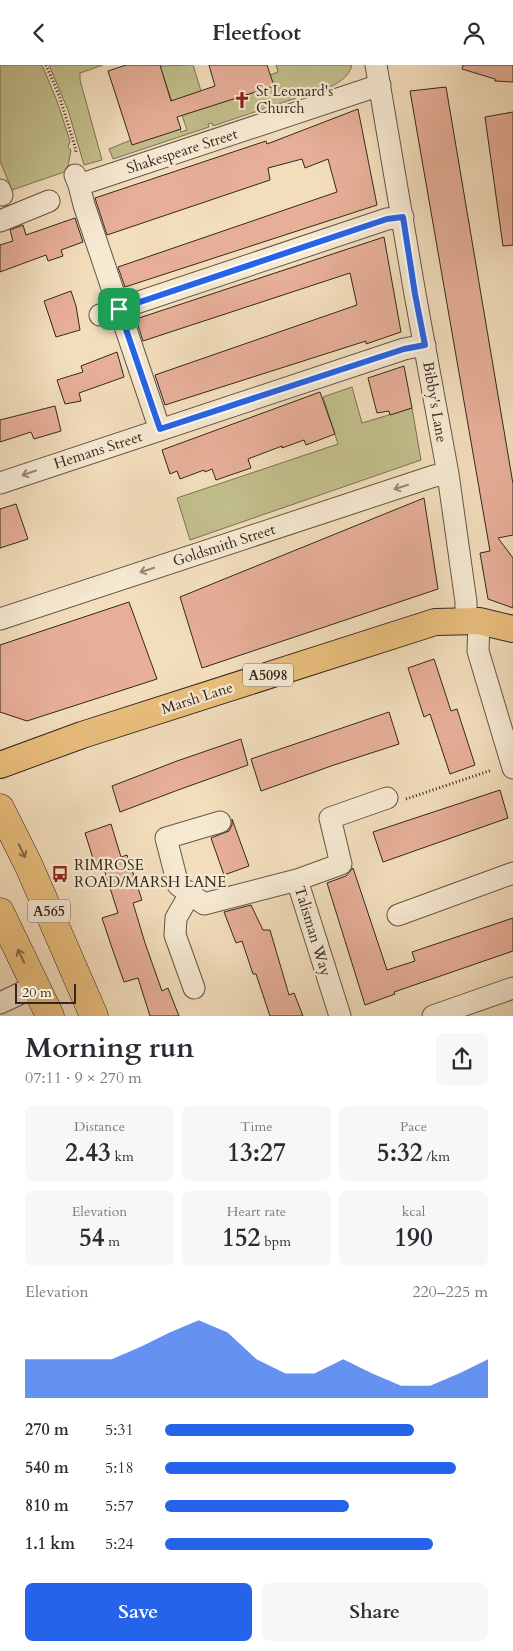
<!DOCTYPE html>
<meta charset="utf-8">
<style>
:root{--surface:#fff;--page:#f7f7f7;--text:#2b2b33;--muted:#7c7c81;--accent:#2563eb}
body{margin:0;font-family:Cardo,serif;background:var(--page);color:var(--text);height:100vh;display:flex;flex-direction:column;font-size:19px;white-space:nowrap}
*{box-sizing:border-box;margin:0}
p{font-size:16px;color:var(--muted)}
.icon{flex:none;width:28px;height:28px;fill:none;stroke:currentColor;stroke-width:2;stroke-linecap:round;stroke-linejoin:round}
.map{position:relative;height:951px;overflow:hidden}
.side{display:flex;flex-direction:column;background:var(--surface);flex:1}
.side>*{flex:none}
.scale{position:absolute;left:15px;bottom:12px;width:61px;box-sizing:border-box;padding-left:5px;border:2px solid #342720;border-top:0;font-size:14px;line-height:18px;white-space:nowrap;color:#342720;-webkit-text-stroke:4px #f7ead3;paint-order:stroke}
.pin{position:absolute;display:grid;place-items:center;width:42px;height:42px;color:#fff;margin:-21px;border-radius:10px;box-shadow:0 2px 8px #0006}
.round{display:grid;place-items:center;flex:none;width:52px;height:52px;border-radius:8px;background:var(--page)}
.summary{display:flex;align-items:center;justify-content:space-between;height:85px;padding:0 25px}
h1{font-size:28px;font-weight:600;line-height:38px}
.metrics{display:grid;grid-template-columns:repeat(3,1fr);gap:8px;height:85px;padding:5px 25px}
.metrics div{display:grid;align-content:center;border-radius:8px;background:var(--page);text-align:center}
.metrics b{font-size:25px;font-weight:600}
.metrics small{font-size:14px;font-weight:400}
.metrics p{font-size:14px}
.chart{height:140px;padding:10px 25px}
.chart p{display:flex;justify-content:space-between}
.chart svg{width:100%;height:90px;margin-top:5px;fill:var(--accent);opacity:.7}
.action{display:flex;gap:10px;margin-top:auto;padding:10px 25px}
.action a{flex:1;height:58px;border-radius:8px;background:var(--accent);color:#fff;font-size:20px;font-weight:600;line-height:58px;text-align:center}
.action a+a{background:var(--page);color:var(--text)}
ul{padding:0 25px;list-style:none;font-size:16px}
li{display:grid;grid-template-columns:80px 60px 1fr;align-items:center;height:38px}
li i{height:12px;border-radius:6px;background:var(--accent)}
header{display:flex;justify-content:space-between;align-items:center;height:65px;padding:0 25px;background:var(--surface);font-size:22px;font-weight:600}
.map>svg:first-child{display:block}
.green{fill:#c2bf8c;stroke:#7b7356}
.building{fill:#e7af98;stroke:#342720}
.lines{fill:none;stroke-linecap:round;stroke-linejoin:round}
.minor-casing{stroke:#645547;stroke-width:23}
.major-casing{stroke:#342720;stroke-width:28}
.highway-casing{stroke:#342720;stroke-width:29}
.path{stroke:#342720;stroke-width:3;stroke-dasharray:1 2.5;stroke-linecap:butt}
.minor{stroke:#f7ead3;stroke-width:21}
.major{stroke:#eabf7e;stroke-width:26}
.highway{stroke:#eabf7e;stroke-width:28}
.oneway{stroke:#96887a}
.oneway2{stroke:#866b4a}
.route-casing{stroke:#fff;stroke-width:10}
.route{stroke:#2563eb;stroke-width:6}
.labels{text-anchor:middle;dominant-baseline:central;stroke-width:4.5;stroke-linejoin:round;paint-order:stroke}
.shield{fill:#f7ead3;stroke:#6e6256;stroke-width:1}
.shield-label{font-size:14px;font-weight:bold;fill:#342720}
.poi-label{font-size:15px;fill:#342720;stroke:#f7ead3;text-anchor:start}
.street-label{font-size:15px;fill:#342720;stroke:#f7ead3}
</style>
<header><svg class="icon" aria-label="back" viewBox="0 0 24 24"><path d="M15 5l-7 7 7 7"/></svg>Fleetfoot<svg class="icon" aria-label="person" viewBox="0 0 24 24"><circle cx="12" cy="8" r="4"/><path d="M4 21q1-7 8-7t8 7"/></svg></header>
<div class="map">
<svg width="513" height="951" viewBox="0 0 513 951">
<rect width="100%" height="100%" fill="#f3debc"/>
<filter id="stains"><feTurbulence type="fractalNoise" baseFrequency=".004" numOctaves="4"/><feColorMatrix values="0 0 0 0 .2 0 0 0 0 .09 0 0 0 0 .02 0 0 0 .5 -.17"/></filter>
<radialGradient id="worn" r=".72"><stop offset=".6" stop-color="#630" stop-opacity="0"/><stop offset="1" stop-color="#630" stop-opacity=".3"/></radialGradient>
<path class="green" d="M0,0H42L57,36L70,76L68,82L71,85L67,106L12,125L0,96Z
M49,0H103L80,8V15L102,95L84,100L68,45Z
M193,0L201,26L175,46L160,1Z
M276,0H352C349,11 341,16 332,21L213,61L212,58L208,59L209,62L113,94L109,84L131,75L180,64L181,67L187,65L182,50L273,21L270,10L278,7Z
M352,322L362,358L412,343L421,395L190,475L177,433L338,379L323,332Z"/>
<path class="building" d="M126,0H160L171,36L215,21L209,0H267L274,21L177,52L181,64L132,80L108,6Z
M463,0H513V17L495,16V14L462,4Z
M446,22L513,419V470L498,473L513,493V543L488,534L480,488L490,486L410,26Z
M358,44L377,140L125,222L118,202L337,127L328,94L305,103L302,94L268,103L270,115L107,170L95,133L266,76L267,79Z
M513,47V180L503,181L485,52Z
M75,153L83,177L61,185L63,191L48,196L46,190L0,207V180L13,176L10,165L23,160L26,170Z
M384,172L401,267L366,279V276L165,340L155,310L357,240L350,208L143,276L136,254Z
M71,226L76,241L80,265L56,272L44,236Z
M117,287L124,312L79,328L81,336L65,339L57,315L83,307L81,301Z
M404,301L412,343L390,350L389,346L377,348L368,313Z
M320,327L335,369L306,380L304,375L282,383V381L248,394L251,403L216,415L212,404L205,407L204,405L180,414L177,406L170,409L162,385Z
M55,341L61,366L34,374L31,367L0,377V355Z
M424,433L438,524L202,603L180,532Z
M16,439L28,474L0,483V444Z
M129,537L157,614L27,656L0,647V580Z
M434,594L451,646L457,644L475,700L450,709L430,649L424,652L408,603Z
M389,647L399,679L334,700L261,726L251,694Z
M241,674L248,700L178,725L120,747L112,721L177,696Z
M500,725L508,753L383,797L373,767Z
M232,754L249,801L224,810L211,773L229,766L232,760Z
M111,759L121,792L127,790L142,835L133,838L145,878L162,926L168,923L179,951H150L138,913L124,917L112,883L102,853L118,848L103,801L96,803L85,768Z
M353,803L387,905L415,896L412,887L513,853V886L394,927L395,929L365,940L327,818L346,811Z
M251,840L263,865H270L289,930L294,928L303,951H270L256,909H253L242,876L236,878L224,847Z"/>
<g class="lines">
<g class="minor-casing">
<path id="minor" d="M376,0L415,229L448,409L466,537V556
M75,110L79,120L380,20
M79,120L84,140L160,365
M0,125L2,130
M0,156L49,136
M100,250L387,154L403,152
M0,418L404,284L425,280
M0,554L434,411L448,409
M479,556L478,586L513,703
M220,757L166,773L178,820L204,839L297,815
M190,829L176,853L175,870L194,923
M398,850L513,808
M0,938L36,921
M340,951L297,815L341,799L330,753L387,733
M433,951L513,923"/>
</g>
<g class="major-casing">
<path id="major" d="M0,700L82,670L435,557L479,556L513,564"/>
</g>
<g class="highway-casing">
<path id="highway" d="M0,743L29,801L94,951
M0,847L50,951"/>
</g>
<path class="path" d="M46,0L59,30L76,85L75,89
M406,734L492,705"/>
<use href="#minor" class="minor"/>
<use href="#major" class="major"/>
<use href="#highway" class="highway"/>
</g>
<defs><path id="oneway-shaft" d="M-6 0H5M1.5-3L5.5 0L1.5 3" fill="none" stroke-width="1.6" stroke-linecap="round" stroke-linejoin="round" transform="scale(1.25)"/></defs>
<g class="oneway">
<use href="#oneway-shaft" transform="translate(29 408) rotate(161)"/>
<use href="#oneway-shaft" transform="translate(401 422) rotate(162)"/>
<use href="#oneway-shaft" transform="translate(147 505) rotate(162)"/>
</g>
<g class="oneway2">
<use href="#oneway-shaft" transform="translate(22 786) rotate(64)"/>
<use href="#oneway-shaft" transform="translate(21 891) rotate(-116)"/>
</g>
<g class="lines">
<g class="route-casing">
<path id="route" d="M403,152L415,229L425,280L404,284L160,364L119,244L387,154Z"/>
</g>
<use href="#route" class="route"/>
</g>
<defs>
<g id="church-bare" transform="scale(1.35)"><path d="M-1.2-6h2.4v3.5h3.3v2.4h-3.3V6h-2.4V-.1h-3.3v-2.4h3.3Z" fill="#8f2418" stroke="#f7ead3" stroke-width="2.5" paint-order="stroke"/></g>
<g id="bus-bare" transform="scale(1.35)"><path d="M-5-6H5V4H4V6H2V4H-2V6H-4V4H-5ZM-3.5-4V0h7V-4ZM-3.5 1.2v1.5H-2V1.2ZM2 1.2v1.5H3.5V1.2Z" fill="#8f2418" stroke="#f7ead3" stroke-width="2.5" paint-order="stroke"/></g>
</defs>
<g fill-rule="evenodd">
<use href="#church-bare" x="242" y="35"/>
<use href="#bus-bare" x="60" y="809"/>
</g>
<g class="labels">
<g class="shield">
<rect x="243" y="598.5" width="50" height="23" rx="4"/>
<rect x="28" y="834.5" width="42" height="23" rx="4"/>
</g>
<g class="shield-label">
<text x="268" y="610">A5098</text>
<text x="49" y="846">A565</text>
</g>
<g class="poi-label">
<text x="256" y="26">St Leonard's<tspan x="256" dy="17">Church</tspan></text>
<text x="74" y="800">RIMROSE<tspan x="74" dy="17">ROAD/MARSH LANE</tspan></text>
</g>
<g class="street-label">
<text transform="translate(182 86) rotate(-18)">Shakespeare Street</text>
<text transform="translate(435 337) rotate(80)">Bibby's Lane</text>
<text transform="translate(98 385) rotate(-18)">Hemans Street</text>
<text transform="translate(224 480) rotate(-18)">Goldsmith Street</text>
<text transform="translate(197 633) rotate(-18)">Marsh Lane</text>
<text transform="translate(313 866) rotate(73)">Talisman Way</text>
</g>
</g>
<rect width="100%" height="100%" filter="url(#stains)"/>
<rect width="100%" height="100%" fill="url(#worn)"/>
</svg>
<div class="scale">20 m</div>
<div class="pin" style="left:119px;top:244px;background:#1e9e55"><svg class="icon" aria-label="arrive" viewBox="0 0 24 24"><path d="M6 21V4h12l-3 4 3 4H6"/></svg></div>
</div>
<section class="side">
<div class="summary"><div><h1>Morning run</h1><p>07:11 · 9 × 270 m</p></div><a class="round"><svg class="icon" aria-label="share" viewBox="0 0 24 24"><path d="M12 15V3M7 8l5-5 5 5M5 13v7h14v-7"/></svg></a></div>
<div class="metrics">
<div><p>Distance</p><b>2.43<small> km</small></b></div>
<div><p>Time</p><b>13:27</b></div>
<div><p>Pace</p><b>5:32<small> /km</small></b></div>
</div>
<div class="metrics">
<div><p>Elevation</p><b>54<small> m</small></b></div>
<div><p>Heart rate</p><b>152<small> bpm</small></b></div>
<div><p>kcal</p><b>190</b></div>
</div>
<div class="chart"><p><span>Elevation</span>220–225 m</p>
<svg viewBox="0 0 160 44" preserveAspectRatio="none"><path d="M0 44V25L10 25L20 25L30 25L40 19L50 12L60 6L70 12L80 25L90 32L100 32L110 25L120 32L130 38L140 38L150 32L160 25V44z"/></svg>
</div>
<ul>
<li><b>270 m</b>5:31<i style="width:77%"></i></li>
<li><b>540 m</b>5:18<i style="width:90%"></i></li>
<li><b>810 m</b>5:57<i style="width:57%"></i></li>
<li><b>1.1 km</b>5:24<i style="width:83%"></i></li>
</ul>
<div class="action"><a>Save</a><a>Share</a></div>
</section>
